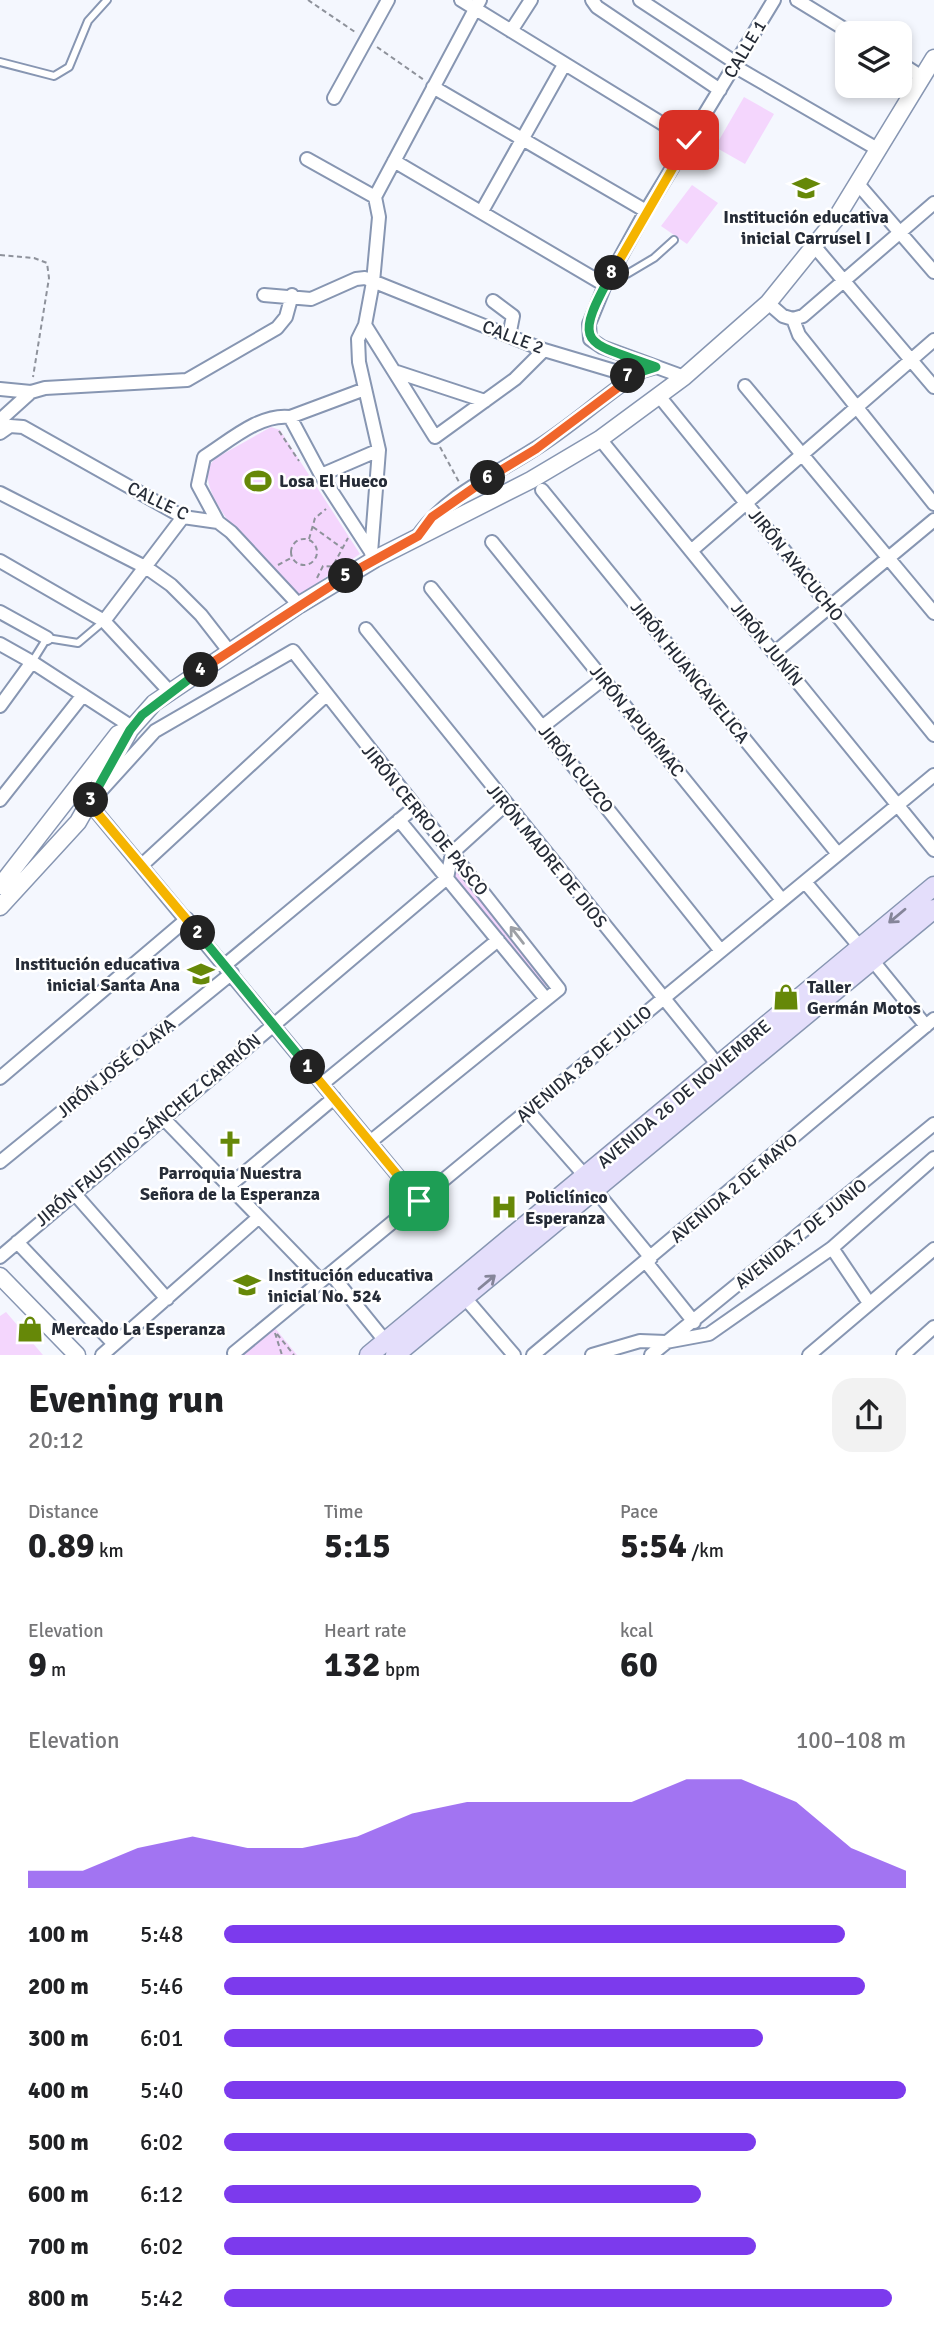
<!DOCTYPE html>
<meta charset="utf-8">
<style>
:root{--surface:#fff;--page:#f2f2f2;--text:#202124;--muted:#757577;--accent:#7c3aed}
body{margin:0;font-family:Signika,sans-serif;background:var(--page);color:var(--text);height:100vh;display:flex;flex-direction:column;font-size:26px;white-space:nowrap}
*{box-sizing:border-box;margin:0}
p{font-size:23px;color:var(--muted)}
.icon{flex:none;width:38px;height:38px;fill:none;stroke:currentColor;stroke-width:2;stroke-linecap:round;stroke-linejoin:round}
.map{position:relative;height:1355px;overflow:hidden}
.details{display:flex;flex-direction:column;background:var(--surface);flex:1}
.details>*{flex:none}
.controls{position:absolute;left:835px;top:21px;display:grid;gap:14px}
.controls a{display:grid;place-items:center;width:77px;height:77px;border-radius:14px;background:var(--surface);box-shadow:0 4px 10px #0003;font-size:35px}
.pin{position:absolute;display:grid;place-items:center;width:60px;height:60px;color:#fff;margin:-30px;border-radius:14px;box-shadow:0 4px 10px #0006}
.km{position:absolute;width:35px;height:35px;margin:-18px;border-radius:50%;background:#222;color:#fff;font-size:19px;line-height:35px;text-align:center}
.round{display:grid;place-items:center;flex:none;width:74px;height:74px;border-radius:21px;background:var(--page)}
.overview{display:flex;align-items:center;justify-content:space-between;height:119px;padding:0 28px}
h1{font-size:38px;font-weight:700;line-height:52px}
.stats{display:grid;grid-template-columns:repeat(3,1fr);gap:10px;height:119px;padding:7px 28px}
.stats div{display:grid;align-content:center}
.stats b{font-size:35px;font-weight:700}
.stats small{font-size:19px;font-weight:400}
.stats p{font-size:19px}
.chart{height:196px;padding:14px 28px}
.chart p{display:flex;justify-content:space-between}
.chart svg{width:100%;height:126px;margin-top:7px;fill:var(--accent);opacity:.7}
ul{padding:0 28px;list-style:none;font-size:23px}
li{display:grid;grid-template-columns:112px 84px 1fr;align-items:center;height:52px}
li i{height:18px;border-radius:9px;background:var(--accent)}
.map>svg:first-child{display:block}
.green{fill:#f4d6fd}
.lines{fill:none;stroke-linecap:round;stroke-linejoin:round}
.service-casing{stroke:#8796b2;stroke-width:10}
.minor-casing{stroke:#8796b2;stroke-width:16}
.tertiary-casing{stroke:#8796b2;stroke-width:19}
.secondary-casing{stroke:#8796b2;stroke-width:21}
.path{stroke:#8e929b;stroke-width:2;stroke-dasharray:5 3.5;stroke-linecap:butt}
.service{stroke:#fff;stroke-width:6}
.minor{stroke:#fff;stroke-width:12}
.tertiary{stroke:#fff;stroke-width:16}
.secondary{stroke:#e4defb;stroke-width:18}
.oneway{stroke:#858599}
.oneway2{stroke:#9da0a5}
.split-1-casing{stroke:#fff;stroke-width:14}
.split-2-casing{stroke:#fff;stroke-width:14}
.split-3-casing{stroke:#fff;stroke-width:14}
.split-4-casing{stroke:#fff;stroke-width:14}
.split-5-casing{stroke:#fff;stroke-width:14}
.split-6-casing{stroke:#fff;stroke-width:14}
.split-7-casing{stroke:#fff;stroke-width:14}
.split-8-casing{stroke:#fff;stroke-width:14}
.split-9-casing{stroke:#fff;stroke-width:14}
.split-1{stroke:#f5b400;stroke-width:9}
.split-2{stroke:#22a559;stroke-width:9}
.split-3{stroke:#f5b400;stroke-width:9}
.split-4{stroke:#22a559;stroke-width:9}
.split-5{stroke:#f0652b;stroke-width:9}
.split-6{stroke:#f0652b;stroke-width:9}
.split-7{stroke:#f0652b;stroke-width:9}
.split-8{stroke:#22a559;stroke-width:9}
.split-9{stroke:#f5b400;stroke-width:9}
.labels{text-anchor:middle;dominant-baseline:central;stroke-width:5;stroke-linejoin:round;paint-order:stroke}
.street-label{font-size:18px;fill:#262c37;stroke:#fff}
.poi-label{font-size:18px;font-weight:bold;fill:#262c37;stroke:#fff;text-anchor:start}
</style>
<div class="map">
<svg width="934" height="1355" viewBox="0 0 934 1355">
<rect width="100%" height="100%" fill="#f4f7fe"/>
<path class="green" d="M744,97L774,114L745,164L715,147Z
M692,185L718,203L687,244L661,226Z
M271,427L280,430L360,554L298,596C278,575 179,488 216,458Z
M454,866L457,868L549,983L543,988L450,871Z
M6,1312L43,1355H0V1316Z
M275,1328L297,1355H242Z"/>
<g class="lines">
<g class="service-casing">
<path id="service" d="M0,62L54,76L69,67L88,21L107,0
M614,270L627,274L654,258L674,240
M32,662L47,638L78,643L104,621"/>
</g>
<g class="minor-casing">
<path id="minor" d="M461,0L689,140
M592,0L597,7L720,90
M640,0L736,63
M797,0L851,33
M511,31L531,0
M900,63L922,77
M734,66L879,150
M433,87L646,211
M334,98L388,0
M307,159L375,197L379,217L373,282L365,325L358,339L359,362L379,450L371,553
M394,161L605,285
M858,184L934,272
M375,197L480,0
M482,211L564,65
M815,247L934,387
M264,295L311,299L356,279L365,278L544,350L628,375L656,367
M493,301L513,316L509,336
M768,303L783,316L793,319L799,335L934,504
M793,319L803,316L934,203
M365,325L435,437L515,379L544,350
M397,372L485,401
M684,377L602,347L590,339L589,324L605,285L646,211L774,0
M745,386L934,613
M0,389L31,392
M659,396L934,735
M290,417L365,389
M0,420L31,392L45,388L187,380L277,328L286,317L292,295
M0,433L10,426L23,427L183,517L218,522L231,532L299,605
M600,439L934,850
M321,475L379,450
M542,490L838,854
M0,493L147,568L171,585L201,615L229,651
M218,522L198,485L204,457C228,442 260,413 290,417L321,475L373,555
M418,536C445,496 494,475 533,450C564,431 591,407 620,386L628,375
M492,542L782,900
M691,551L934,340
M0,561L104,621L170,692
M431,588L721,951
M0,612L47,638
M104,621L183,517
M366,629L721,1069
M0,644L32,662L132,727
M774,653L934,520
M0,706L32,662
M542,727L603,679
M97,795L155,731L293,651L559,989L370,1142
M0,800L83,695
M89,803L419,1201
M399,820L546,999
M142,865L326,695
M805,882L860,947
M873,961L926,1026
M225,965L415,807
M0,1078L187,919
M322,1084L498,940
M528,1111L586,1177
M163,1118L321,1281
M0,1162L232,973
M229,1186L334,1098
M596,1191L651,1258
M74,1193L167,1299
M17,1242L114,1344
M832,1248L869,1303
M0,1257L447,878L452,853L506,804
M646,1262L694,1322
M331,1274L390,1347
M466,1299L514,1355
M234,1353L934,775
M102,1355L259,1217
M533,1355L934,1019
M592,1355L640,1341L666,1342L709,1334L832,1248L934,1158
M651,1355L934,1124
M809,1355L934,1249
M903,1355L934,1327"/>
</g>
<g class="tertiary-casing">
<path id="tertiary" d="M0,886L118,734L128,730
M0,907L78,822L130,730L154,703L299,605L375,559L531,480L600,439L684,377L768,303L835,220L934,58
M0,1276L77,1355"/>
</g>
<g class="secondary-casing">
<path id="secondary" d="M369,1355L934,886
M395,1355L934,909"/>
</g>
<path class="path" d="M308,0L355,32
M377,47L424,80
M0,255L34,258L47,263L49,278L33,377
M279,431L299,461
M440,447L459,482
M313,527L342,548
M291 552a13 13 0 1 1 26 0a13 13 0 1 1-26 0Z
M309,539L315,518L326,509
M334,564L348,538
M278,565L291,558
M317,578L323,566L337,567
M275,1333L282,1355
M277,1334L294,1355"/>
<use href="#service" class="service"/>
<use href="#minor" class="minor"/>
<use href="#tertiary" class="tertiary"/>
<use href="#secondary" class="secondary"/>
</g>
<defs><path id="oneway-shaft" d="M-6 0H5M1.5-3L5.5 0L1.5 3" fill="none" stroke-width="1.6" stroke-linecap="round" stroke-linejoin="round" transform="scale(1.75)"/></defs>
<g class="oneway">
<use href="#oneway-shaft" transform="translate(897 916) rotate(140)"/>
<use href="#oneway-shaft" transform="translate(487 1282) rotate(-40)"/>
</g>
<use class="oneway2" href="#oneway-shaft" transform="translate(517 935) rotate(-128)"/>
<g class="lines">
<g class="split-1-casing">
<path id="split-1" d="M308,1067L419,1201"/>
</g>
<g class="split-2-casing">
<path id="split-2" d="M198,933L308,1067"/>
</g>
<g class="split-3-casing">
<path id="split-3" d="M91,800L89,803L198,933"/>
</g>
<g class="split-4-casing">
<path id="split-4" d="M91,800L130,730L142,715L201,670"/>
</g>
<g class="split-5-casing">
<path id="split-5" d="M201,670L346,576"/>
</g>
<g class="split-6-casing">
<path id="split-6" d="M346,576L418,536L432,517L488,478"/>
</g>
<g class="split-7-casing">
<path id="split-7" d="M488,478L536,449L620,386L628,376"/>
</g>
<g class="split-8-casing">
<path id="split-8" d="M612,273C570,348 586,341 656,367L628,376"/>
</g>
<g class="split-9-casing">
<path id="split-9" d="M612,273L689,140"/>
</g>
<use href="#split-1" class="split-1"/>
<use href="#split-2" class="split-2"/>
<use href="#split-3" class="split-3"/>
<use href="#split-4" class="split-4"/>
<use href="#split-5" class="split-5"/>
<use href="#split-6" class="split-6"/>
<use href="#split-7" class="split-7"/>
<use href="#split-8" class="split-8"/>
<use href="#split-9" class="split-9"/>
</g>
<defs>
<g id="school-bare" transform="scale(2.1)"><path d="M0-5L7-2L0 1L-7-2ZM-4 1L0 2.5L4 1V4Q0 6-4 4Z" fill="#668808" stroke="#fff" stroke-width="2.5" paint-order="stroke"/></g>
<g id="stadium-bare" transform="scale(2.1)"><path d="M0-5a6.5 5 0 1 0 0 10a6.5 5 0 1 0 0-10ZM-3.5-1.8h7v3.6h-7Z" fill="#668808" stroke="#fff" stroke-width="2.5" paint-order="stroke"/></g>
<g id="shop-bare" transform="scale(2.1)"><path d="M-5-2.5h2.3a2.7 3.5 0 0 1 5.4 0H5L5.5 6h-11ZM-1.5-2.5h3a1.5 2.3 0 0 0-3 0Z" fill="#668808" stroke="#fff" stroke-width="2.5" paint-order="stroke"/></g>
<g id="church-bare" transform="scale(2.1)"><path d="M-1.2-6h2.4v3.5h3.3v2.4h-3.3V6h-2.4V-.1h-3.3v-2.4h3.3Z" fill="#668808" stroke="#fff" stroke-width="2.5" paint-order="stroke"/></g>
<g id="hospital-bare" transform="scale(2.1)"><path d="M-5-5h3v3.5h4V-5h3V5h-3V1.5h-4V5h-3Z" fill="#668808" stroke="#fff" stroke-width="2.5" paint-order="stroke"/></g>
</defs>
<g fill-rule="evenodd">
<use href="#school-bare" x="806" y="188"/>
<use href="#stadium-bare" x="258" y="481"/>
<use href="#school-bare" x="201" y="974"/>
<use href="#shop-bare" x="786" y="997"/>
<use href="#church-bare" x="230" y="1144"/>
<use href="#hospital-bare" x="504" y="1207"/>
<use href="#school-bare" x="247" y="1285"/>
<use href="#shop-bare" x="30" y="1329"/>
</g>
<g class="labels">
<g class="street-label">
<text transform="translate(745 49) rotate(-59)">CALLE 1</text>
<text transform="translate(513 337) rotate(21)">CALLE 2</text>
<text transform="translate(158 501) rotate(26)">CALLE C</text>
<text transform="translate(796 565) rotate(51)">JIRÓN AYACUCHO</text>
<text transform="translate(767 644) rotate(51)">JIRÓN JUNÍN</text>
<text transform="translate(690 672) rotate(51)">JIRÓN HUANCAVELICA</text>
<text transform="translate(637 721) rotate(51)">JIRÓN APURÍMAC</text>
<text transform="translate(576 769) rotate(51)">JIRÓN CUZCO</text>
<text transform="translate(425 820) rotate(51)">JIRÓN CERRO DE PASCO</text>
<text transform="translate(547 856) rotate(51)">JIRÓN MADRE DE DIOS</text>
<text transform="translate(584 1064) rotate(-40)">AVENIDA 28 DE JULIO</text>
<text transform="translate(116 1068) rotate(-39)">JIRÓN JOSÉ OLAYA</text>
<text transform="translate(684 1094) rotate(-40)">AVENIDA 26 DE NOVIEMBRE</text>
<text transform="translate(148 1130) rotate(-40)">JIRÓN FAUSTINO SÁNCHEZ CARRIÓN</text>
<text transform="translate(734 1188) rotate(-40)">AVENIDA 2 DE MAYO</text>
<text transform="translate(801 1234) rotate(-39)">AVENIDA 7 DE JUNIO</text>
</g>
<g class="poi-label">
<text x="806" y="217" text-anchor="middle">Institución educativa<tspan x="806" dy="21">inicial Carrusel I</tspan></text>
<text x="279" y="481">Losa El Hueco</text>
<text x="180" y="964" text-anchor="end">Institución educativa<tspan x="180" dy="21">inicial Santa Ana</tspan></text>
<text x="807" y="987">Taller<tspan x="807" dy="21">Germán Motos</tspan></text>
<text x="230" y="1173" text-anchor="middle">Parroquia Nuestra<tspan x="230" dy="21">Señora de la Esperanza</tspan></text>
<text x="525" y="1197">Policlínico<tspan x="525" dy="21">Esperanza</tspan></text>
<text x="268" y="1275">Institución educativa<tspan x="268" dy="21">inicial No. 524</tspan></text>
<text x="51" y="1329">Mercado La Esperanza</text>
</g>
</g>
</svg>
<div class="controls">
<a><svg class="icon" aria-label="layers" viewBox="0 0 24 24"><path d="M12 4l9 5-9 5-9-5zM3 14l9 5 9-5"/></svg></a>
</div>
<div class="pin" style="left:419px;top:1201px;background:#1e9e55"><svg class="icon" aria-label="arrive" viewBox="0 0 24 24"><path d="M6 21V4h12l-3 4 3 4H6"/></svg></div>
<div class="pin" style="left:689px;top:140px;background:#d93025"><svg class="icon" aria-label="check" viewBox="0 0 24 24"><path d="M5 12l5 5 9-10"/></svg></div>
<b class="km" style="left:308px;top:1067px">1</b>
<b class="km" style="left:198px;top:933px">2</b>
<b class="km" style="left:91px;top:800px">3</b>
<b class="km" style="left:201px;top:670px">4</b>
<b class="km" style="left:346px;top:576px">5</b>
<b class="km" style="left:488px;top:478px">6</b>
<b class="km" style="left:628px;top:376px">7</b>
<b class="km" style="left:612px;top:273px">8</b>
</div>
<section class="details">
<div class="overview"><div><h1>Evening run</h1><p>20:12</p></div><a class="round"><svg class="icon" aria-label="share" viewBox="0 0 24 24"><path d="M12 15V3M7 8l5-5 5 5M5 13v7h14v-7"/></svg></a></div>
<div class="stats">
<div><p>Distance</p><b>0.89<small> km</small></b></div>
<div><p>Time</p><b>5:15</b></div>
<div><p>Pace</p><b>5:54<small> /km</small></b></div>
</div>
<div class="stats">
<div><p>Elevation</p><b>9<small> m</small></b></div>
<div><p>Heart rate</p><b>132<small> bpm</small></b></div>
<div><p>kcal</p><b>60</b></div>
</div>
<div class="chart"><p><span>Elevation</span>100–108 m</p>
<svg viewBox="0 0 160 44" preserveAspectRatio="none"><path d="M0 44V38L10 38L20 30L30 26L40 30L50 30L60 26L70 18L80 14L90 14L100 14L110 14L120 6L130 6L140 14L150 30L160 38V44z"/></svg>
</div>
<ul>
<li><b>100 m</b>5:48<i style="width:91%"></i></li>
<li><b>200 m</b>5:46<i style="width:94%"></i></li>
<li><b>300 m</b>6:01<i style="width:79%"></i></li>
<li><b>400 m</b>5:40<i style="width:100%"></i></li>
<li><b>500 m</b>6:02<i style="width:78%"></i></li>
<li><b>600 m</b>6:12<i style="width:70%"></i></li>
<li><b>700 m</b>6:02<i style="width:78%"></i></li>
<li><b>800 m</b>5:42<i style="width:98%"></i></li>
</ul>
</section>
